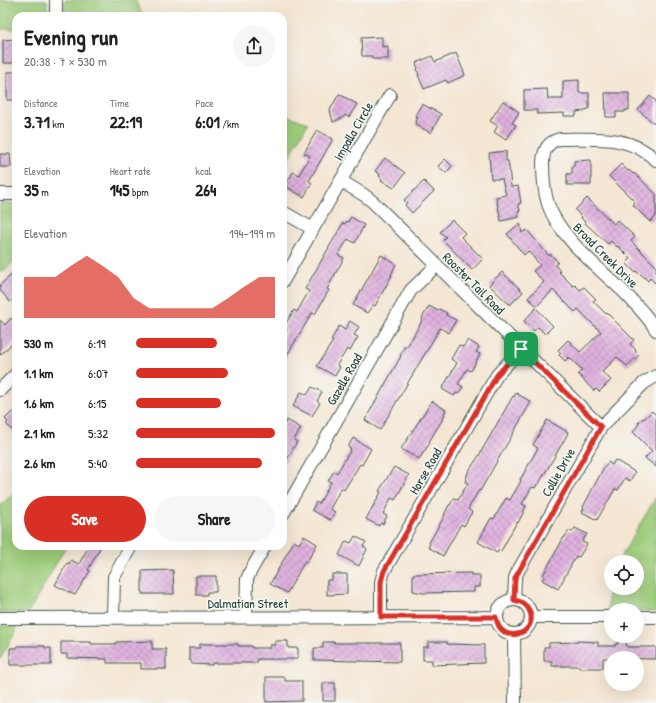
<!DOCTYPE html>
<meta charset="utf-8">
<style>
:root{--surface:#fff;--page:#f6f6f6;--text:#202124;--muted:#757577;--accent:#d93025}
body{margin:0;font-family:"Patrick Hand",sans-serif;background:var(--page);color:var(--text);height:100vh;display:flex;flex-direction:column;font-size:15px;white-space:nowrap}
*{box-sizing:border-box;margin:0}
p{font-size:13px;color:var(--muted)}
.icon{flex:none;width:22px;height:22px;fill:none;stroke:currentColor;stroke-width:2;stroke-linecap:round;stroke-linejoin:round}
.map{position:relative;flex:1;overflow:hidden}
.sheet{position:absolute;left:12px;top:12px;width:275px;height:538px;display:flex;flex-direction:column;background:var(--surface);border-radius:12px;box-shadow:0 4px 16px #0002}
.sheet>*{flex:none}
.fabs{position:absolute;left:604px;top:555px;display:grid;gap:8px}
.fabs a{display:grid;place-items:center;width:40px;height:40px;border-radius:50%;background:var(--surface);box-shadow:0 4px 16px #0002;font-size:20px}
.pin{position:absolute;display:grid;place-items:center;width:34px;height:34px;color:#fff;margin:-17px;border-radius:8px;box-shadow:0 2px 6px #0006}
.round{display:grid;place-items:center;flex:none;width:42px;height:42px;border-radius:21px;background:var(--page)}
.head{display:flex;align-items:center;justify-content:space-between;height:68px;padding:0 12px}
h1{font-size:22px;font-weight:700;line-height:30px}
.metrics{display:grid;grid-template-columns:repeat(3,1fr);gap:6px;height:68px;padding:4px 12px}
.metrics div{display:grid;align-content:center}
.metrics b{font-size:17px;font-weight:700}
.metrics small{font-size:11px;font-weight:400}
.metrics p{font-size:11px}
.chart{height:112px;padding:8px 12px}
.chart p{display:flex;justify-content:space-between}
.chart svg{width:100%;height:72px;margin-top:4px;fill:var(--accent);opacity:.7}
.primary-button{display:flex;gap:8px;margin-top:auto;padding:8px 12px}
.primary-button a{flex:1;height:46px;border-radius:24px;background:var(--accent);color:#fff;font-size:16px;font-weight:700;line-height:46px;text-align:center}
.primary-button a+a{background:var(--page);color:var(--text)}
ul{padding:0 12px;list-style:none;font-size:13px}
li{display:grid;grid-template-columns:64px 48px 1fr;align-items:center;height:30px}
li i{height:10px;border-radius:5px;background:var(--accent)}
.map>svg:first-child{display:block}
.park{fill:#9dcc7a;stroke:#5e8457}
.building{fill:url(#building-cross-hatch)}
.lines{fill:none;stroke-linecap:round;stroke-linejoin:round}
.minor-casing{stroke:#3f564c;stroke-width:14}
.minor{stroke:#fff;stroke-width:12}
.route-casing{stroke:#fff;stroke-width:8}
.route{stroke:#d93025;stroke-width:5}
.labels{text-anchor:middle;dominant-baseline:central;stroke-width:3.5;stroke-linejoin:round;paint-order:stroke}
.street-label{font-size:13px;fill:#1f3d34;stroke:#f6f6f2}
</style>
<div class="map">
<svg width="656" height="703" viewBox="0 0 656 703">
<defs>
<pattern id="building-cross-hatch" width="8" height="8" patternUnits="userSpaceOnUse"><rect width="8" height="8" fill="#e0b1df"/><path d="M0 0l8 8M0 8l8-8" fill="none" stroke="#b591b6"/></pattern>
</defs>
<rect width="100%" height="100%" fill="#f6f6f2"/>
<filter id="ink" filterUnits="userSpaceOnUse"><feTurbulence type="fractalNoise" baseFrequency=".025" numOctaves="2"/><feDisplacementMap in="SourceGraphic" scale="8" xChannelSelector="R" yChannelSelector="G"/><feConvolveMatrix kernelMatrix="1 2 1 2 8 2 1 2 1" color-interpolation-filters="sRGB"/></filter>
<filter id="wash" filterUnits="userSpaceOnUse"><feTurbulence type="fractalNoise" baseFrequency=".012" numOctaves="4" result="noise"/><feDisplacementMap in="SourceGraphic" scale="16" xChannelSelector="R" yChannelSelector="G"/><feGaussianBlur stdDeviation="0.9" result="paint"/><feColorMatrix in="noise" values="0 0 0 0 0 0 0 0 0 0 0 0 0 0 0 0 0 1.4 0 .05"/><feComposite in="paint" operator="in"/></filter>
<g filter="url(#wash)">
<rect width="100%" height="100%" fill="#f4e6d3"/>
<path class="park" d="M0,0H47V16H16V29H0Z
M65,0H135L143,16H65Z
M283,114L308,123L283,168Z
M0,203L16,204V259L0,274Z
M16,492V546H66L28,613H0V505Z
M656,497V612L611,610V612H608V579L611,575V588H637V562H618Z
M0,626H16V631L0,659Z"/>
<g id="blocks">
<path class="building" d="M382,37V47L388,46V59H372V56H362L361,38Z
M16,39V53H14V63H3V40Z
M456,53L465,75L448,83L446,80L424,89L418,75H419L417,70L418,69L416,63L432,56L435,62Z
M7,72H16V100H7Z
M579,80V93H589V109L584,110V111L576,112V116H564V113L537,114V110H524V90L547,89L548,99H563V81Z
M605,93H629V110H625V112H616V117H606Z
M339,94L357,104L349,117L345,115L344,117L333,122L330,110Z
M650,96L656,101V125L638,110Z
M503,101L519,112L512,123L516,125L506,140L494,132L498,126L490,121Z
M422,104L441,114L431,133L415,124L418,117L415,116Z
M317,130L333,139L309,181L312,183L304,197L285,186L293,172L299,175L310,156L304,153Z
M506,151V161H508L509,167L511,187L518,186L521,203L518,204L520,211L518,212L519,217L501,221L496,197L506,195L502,179H491L489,153Z
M0,154H10L11,167H0Z
M385,158L405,173L394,188L381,180L382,179L379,176L380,174L375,171Z
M445,159L452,166L446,173L438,166Z
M591,160V185H567V174H572V166H574V161Z
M621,164L628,171L629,170L633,174L634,173L656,194V216L650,222L633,205L635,202L609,176Z
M424,181L434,191L412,213L405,205L407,203L404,200Z
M587,198L614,224L617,220L635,237L631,241L656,266V284L650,278L648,281L641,274L640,275L636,271L635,272L626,263L631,259L618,246L617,247L611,241L608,244L585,223V222L581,218L582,217L575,210Z
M351,217L364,225L355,243L348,239L338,255L344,258L327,289L329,290L315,314L312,313L283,362V338L287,330L283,328L294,310L297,312L309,291L305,289L343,223L345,224L347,221L348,222Z
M452,220L465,233L461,237L483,259L472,270L443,240L446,237L440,232Z
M520,223L522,233L527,230L549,256L550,254L558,262L555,265L560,271L559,272L573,286L575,285L580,290L584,287L596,299L593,301L606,314L607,313L634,340L630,344L636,350L635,351L639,355L627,366L617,357L602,372L611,380L599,392L596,389L594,391L578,374L582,370L569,357L565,361L559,355L561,353L558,350L568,340L580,352L601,332L578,309L575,312L553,290L537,306L528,298L544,282L533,271L540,265L528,251L524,255L507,234Z
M381,255L396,264L391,275H392L375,306L373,305L367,313L353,305Z
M16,271V296L10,302L0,290V285Z
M502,272L523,292L510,305L489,285Z
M429,306L438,311L439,309L447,313L446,315L456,320L449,333L440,328L380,430L365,420L401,356H400L405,346L407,347L423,319L422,318Z
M536,308L553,326L545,334L538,327L534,331L524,321Z
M11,318L16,324V340L0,355V320L5,325Z
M350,321L359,327L354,335L358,337L350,351L347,349L337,365L340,367L335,376L317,366L333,341L331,340L339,326L345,330Z
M468,340L479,347L476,352L480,354L471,371L467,369L458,384L463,387L458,394L456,393L454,396L442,389L457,363L451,359L459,345L463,347Z
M312,387L322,392L317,401L320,403L312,416L293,406L301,392L307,395Z
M516,393L531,402L480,491L479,490L468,509L472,512L464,526L461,524L443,556L428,547L430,544L429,543L445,515H444L449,505H450L454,498L458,500L468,483L465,482L468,472L478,457L513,396L514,397Z
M432,401L446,410L444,414L445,415L429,442L430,443L419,459L401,449Z
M16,408V434L6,424L8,422L5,419Z
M652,411L656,415V467L645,458L652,451L633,432L639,424L638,423L643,418L644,419Z
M287,420L301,428L294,440L297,442L283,466V426Z
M547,420L568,432L566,437L538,485L537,484L535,488L532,487L522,504L526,506L523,513L518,523L517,522L501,551L499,550L497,553L478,542L491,518L494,519L506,498L510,500L521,481L520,480L538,448L533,445Z
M353,438L371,449L362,465L360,464L344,490L341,488L330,509L335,512L330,520L312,510L316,502L319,504L331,482L328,481L334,471L337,473L351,449L348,447Z
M615,460L635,472L630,481L625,478L618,490L615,489L597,520L582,512L584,508L583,507L603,469L608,462L612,465Z
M394,467L409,475L395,500L391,498L383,514L387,516L383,524L381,523L379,526L366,519L381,492L379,491Z
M575,528L587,534L582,542L587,544L579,557L576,556L558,589L542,580L545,576L543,575L564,537H565L569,530L572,532Z
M304,536L317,544L307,562L305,561L287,593L270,584L294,541L299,544Z
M355,536L366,542L363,546L367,549L359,566L339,555L346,541L351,543Z
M89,546H101L88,570L90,571L75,595L55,585L67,563L69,564L71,560L79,564Z
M173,570L174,594H142V571Z
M471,573V575H480V587H474V592L423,593L413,591V574Z
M332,574H347V594L327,595V580H332Z
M196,576H216V592H207V595H196Z
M152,641V649H166V669H141V663H107V659L67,658V654H61V642H91V644H116V642Z
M275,641H288V648H298V659H257V663H212V665L191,664V660H189V648H200V644H238V646H252V648H270V645H275Z
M578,641L598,642V646H615V644H618V641H626L627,647H656V659L603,658V668H579V666H552V661H544V647H549V643L578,642Z
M323,642H334V643H400V662L314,660V648H323Z
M428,642H447V644L484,645V663L432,665V660H423V647H428Z
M17,646H45V648H51V665H10V648H17Z
M266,677H285V681H302V701L266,702Z
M323,683H335V701H323Z"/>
</g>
</g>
<g filter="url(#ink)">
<use href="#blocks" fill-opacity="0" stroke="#3f564c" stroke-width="1"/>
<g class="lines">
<g class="minor-casing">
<path id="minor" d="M56,0V16
M656,160C629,134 594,139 560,139C546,142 543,152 543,164C543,178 544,191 548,204C559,237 600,269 625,293C636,305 648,316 656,330
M341,181L364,195L373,202L601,427
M0,194H16
M283,212L313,229
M283,281L390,95
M0,390L16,374
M283,514L411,290L437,265
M497 617a17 17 0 1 1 34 0a17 17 0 1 1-34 0Z
M514,600L515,578L518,571L601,427L644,383L656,376
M246,617L247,579L250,572L265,546
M381,617V582L384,571L497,375L521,349
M531,617H611
M637,617H656
M0,618L496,617
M113,618L114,577L131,546
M514,635L515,703"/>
</g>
<use href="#minor" class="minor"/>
</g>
</g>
<g class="lines" filter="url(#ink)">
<g class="route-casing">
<path id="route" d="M521,349L601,427L515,578L514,600C520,601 526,603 529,610C541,633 500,648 496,617H381V582L384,571L497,375Z"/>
</g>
<use href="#route" class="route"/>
</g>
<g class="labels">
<g class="street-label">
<text transform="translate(353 131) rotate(-60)">Impalla Circle</text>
<text transform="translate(606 255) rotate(45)">Broad Creek Drive</text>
<text transform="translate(474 283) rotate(45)">Rooster Tail Road</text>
<text transform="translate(344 379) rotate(-60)">Gazelle Road</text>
<text transform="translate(425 471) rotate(-60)">Horse Road</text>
<text transform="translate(558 472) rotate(-60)">Collie Drive</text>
<text x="248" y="603">Dalmatian Street</text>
</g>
</g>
</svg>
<div class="fabs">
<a><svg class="icon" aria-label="locate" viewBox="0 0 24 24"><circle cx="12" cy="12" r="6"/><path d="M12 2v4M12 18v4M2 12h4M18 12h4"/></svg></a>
<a>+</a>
<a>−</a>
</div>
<div class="pin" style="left:521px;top:349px;background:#1e9e55"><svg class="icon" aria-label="arrive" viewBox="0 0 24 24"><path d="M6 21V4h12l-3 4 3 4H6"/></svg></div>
<section class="sheet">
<div class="head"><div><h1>Evening run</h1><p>20:38 · 7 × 530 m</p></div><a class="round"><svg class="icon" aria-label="share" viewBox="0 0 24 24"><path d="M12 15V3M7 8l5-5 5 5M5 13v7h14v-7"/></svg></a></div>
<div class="metrics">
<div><p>Distance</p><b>3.71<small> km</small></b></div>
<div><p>Time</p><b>22:19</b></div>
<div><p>Pace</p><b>6:01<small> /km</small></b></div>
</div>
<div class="metrics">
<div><p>Elevation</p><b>35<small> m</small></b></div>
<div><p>Heart rate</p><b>145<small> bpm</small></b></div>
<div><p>kcal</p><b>264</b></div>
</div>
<div class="chart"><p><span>Elevation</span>194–199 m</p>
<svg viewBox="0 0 160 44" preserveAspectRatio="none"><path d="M0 44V19L10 19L20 19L30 12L40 6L50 12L60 19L70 32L80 38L90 38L100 38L110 38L120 38L130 32L140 25L150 19L160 19V44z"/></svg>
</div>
<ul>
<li><b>530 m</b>6:19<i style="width:58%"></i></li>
<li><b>1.1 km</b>6:07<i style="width:66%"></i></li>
<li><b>1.6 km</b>6:15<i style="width:61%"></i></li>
<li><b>2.1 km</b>5:32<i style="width:100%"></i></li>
<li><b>2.6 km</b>5:40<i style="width:91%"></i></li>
</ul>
<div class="primary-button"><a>Save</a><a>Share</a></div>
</section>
</div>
